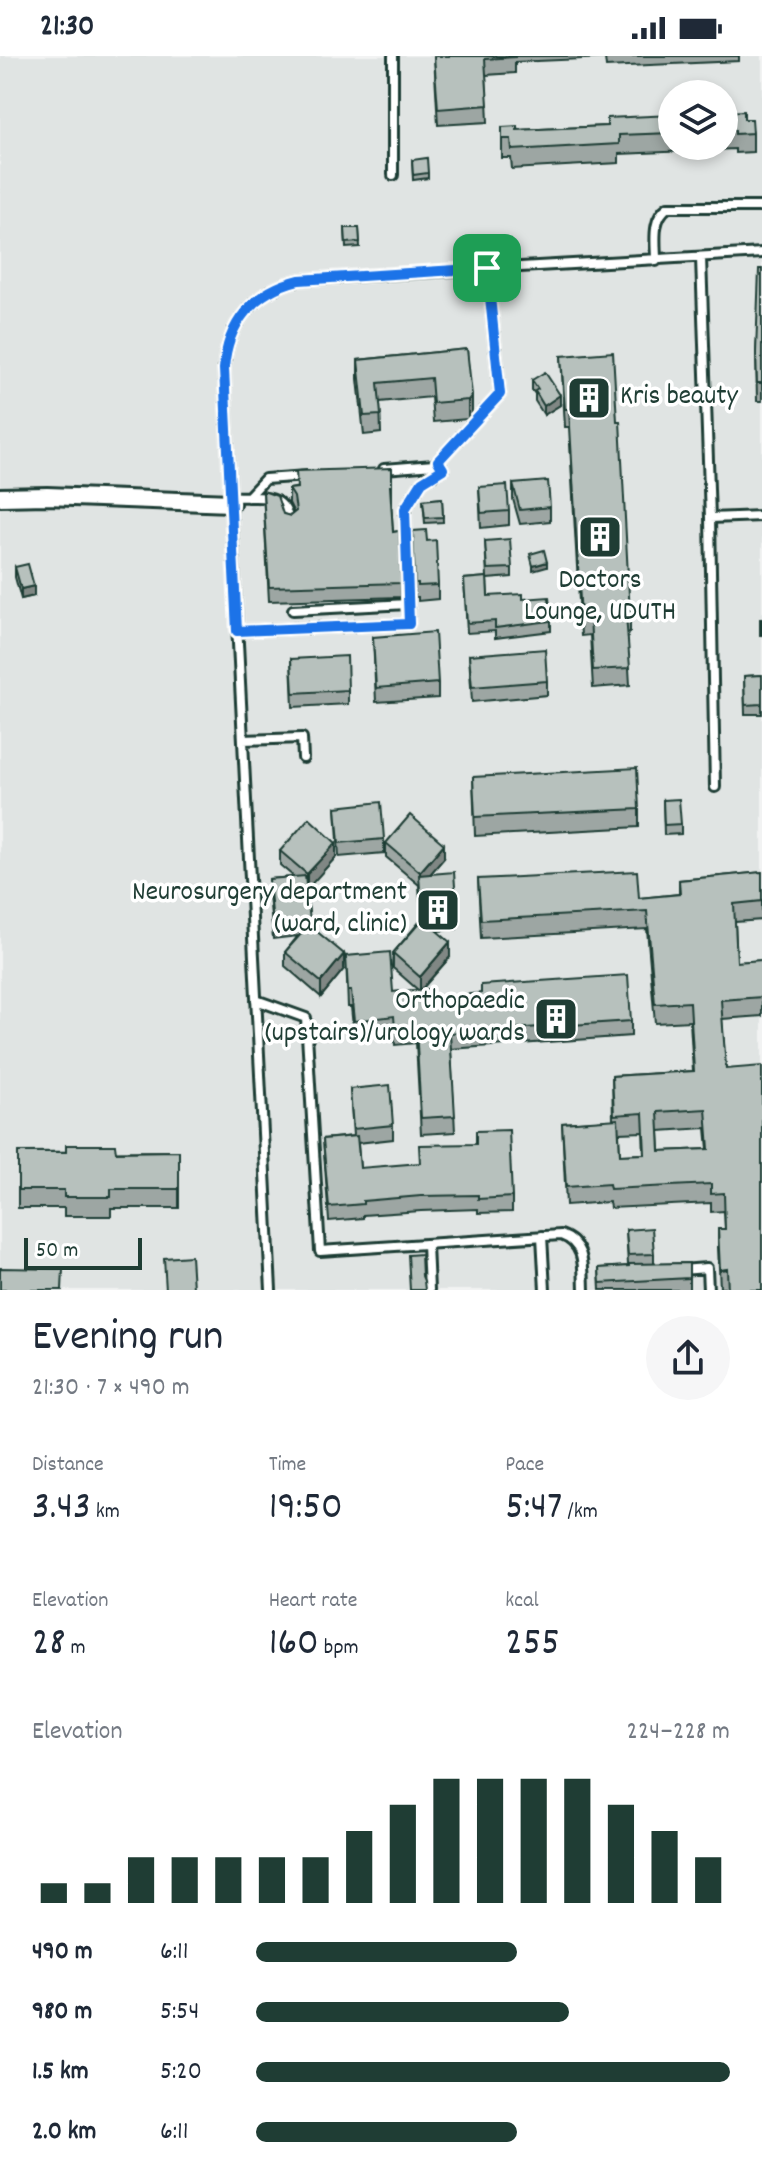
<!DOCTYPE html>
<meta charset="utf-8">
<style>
:root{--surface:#fff;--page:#f6f6f7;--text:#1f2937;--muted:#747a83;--accent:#1f3d34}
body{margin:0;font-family:Dekko,sans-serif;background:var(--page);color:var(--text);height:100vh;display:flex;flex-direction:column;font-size:30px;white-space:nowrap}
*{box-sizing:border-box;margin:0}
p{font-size:26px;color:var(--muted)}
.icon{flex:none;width:44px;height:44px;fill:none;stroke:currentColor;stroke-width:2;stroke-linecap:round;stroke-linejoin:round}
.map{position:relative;height:1234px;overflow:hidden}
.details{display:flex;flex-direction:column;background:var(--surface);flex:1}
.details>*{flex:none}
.fabs{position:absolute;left:658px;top:24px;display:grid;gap:16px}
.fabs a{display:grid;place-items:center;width:80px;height:80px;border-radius:50%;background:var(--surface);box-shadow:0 4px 12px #0003;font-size:40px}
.scale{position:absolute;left:24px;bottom:20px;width:118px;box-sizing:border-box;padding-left:8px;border:4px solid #1f3d34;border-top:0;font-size:22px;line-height:28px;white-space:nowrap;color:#1f3d34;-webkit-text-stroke:6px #fff;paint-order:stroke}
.pin{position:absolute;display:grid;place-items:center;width:68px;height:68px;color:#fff;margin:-34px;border-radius:16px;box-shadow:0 4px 12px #0006}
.round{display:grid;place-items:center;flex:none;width:84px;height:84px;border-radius:42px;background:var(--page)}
.overview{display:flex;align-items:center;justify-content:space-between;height:136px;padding:0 32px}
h1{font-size:44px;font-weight:600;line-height:60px}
.metrics{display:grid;grid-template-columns:repeat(3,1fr);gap:12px;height:136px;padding:8px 32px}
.metrics div{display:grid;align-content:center}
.metrics b{font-size:40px;font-weight:600}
.metrics small{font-size:22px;font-weight:400}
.metrics p{font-size:22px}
.chart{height:224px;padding:16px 32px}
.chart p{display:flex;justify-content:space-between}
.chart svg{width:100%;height:144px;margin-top:8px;stroke:var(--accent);stroke-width:6}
ul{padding:0 32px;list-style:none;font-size:26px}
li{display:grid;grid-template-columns:128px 96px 1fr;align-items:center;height:60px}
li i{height:20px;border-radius:10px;background:var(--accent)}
.status{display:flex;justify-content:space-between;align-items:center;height:56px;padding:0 40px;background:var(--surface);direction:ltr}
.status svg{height:22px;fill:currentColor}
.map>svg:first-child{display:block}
.built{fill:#e0e4e3;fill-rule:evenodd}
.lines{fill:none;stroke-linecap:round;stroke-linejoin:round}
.service-casing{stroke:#1f3d34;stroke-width:14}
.minor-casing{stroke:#1f3d34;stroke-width:22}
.service{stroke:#fff;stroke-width:8}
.minor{stroke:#fff;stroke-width:16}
.wall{fill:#9da6a3;stroke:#1f3d34;stroke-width:2;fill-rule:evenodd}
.shaded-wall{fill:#808784;stroke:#1f3d34;stroke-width:2}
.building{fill:#b7c1bd;stroke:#1f3d34;stroke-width:2;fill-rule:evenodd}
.route-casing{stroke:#fff;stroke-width:16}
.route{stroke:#1a73e8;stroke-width:10}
.labels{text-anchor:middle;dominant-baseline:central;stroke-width:7;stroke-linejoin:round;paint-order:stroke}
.poi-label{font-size:28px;fill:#1f3d34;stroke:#fff;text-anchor:end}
</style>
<div class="status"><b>21:30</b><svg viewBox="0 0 49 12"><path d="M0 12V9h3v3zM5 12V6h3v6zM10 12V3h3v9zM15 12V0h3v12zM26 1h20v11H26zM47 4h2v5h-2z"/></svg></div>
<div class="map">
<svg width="762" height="1234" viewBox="0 0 762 1234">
<rect width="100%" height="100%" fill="#f2f3f3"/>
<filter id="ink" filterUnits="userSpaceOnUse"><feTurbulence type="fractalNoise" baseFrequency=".0125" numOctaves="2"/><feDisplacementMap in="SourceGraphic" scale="16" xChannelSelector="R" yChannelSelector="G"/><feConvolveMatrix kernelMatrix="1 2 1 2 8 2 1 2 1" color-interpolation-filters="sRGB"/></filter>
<g filter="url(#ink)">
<path class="built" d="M0,0H762V1234H0ZM672,38H724V90H672Z"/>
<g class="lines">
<g class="service-casing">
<path id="service" d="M393,0V119
M701,202L710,462L715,731
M656,205C656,186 651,163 668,151H762
M384,413L434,409L500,338L487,212
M230,441C254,441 287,435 289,468
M248,441L265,423L307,420
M710,462L762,460
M293,554L408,548
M237,575L409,568L405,453L422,426L443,413L438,405
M243,684L302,682L303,702
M256,944L306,962L320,1195L561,1179C586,1188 583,1211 584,1234
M542,1180L545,1234
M427,1188L429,1234
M681,1214L707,1212L708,1234
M271,1234L224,313C227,267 254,235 299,224L762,197"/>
</g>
<g class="minor-casing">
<path id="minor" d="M0,441L47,440L231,447"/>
</g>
<use href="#service" class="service"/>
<use href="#minor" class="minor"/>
</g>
<path class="wall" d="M434,0H739V5L606,11L605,2L515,6V17L486,19L488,66L438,69Z
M724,56L744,63L753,77V96L735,97V93L619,98V107L512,113L511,102H502V71L517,74L607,70L672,59V90H724Z
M412,104L428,117V122L413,124Z
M345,172H359L360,191L346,192Z
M762,213V345H757L756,296Z
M467,293L472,358L468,363L433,366L431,341L380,346L381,377L364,379L358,323V304Z
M561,300L630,559V576L627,577L630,629L593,632L590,579L581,580L569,371H565Z
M532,324L560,349L544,359L535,345V338L532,334Z
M392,412V444H391L393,476L399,475L401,541L269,545L263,435L283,458L290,460L294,457L289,447V433Z
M513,428L550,451V465L520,468L513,443Z
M479,431L509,455V469L481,472Z
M442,442L443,466L425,467L423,444Z
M413,475L427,485L438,529V543L418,545V541H415Z
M485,485L512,512V521L487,523L488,540L523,543L551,565V575L495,582V575L467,577L464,523L487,521Z
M15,511L34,540L21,543L15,521Z
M373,581L438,627V642L376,646Z
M469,599L547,625V639L472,646Z
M291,603L348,634V648L293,651Z
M762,619V658H745L744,620Z
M473,721L639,753V771L475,780Z
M663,744L681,768V778L664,779Z
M336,751L384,783V797L339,801Z
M386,787L444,802L430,818L457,859V873L437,875L450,901L421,934L428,942L631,965V980L451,993L455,1076L421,1078L416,987L395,989L394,976L354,981L351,951H348L346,900L393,936L418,934L393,912V897L421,864L419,829L386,801Z
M280,795L336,801L306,832L310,870L344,913L321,941L285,910V896L298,880L273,883L269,838V823L294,821L280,809Z
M762,816V864L735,866L737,906L762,904V960L722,963L726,1013L762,1234H727V1232H720L718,1192V1173H725L724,1155L711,1156V1147L610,1152L609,1146L566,1149L562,1067L613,1064L612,1020L693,1015L690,965L655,967L647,873L481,882L478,823L639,842L679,838V824ZM706,1072L708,1093L660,1095L659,1075ZM643,1076L644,1098L620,1099L619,1077Z
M350,1033L393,1069V1083L358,1087L360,1112L512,1141V1156L478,1157V1153L421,1155L363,1159V1162L329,1165L323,1083L353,1080Z
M179,1095V1152H111V1160H64V1152H18V1096Z
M626,1174L654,1198V1208L689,1207V1234H600L599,1212L629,1210L628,1209Z"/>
<path class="shaded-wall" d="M472,339V358L468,363V344Z
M560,339V349L544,359V350Z
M547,506V511L533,515V510Z
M34,530V540L21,543V533Z
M336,787V801L307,833V818Z
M444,788V802L420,830V816Z
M450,886V901L420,935V921Z
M344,898V913L321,941V926Z"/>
<path class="building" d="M434,0H515V1L485,3L488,49L438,53Z
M744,55V63H752L753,77L735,78V74H724V56Z
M672,59V77L619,79V88L512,94L511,83H502V71L517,70V74L607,70V62Z
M427,102L428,117L413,119L412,104Z
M345,172H359L360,186L346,187Z
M759,213H762V327H757L756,296Z
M467,293L472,339L468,344L433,347L431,322L378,327L381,359L364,360L358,304Z
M613,296L617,365H620L630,559H626L630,612L593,614L590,561L581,562L569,353H565L561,300Z
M545,316L560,339L544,350L535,335L538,333L532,324Z
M392,412V430H390L393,476L399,475L401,527L269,531L263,435L277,440L283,458L290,460L296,455L294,441L289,433L297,432L296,415Z
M548,425L550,451L520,454L513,428Z
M507,429L509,455L481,457L479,431Z
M442,442L443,461L425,462L423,444Z
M426,474L427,485L436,484L438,529L418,530V527H415L413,475Z
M510,483L512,512L487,513L485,485Z
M544,494L547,506L533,510L530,498Z
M28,508L34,530L21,533L15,511Z
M487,521L488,540L523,538V543L549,541L551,565L495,572V565L467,567L464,523Z
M760,563H762V579H760Z
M435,576L438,627L376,632L373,581Z
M545,593L547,625L472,631L469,599Z
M347,600L348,634L293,637L291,603Z
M762,619V648L745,649L744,620Z
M637,712L639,753L475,761L473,721Z
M679,743L681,768L664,769L663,744Z
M381,746L384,783L339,787L336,751Z
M410,759L444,788L420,816L386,787Z
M309,762L336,787L307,818L280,795Z
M637,815L639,842L680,838L679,824L762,816V845L734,848L737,906L762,904V941L721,944L726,1013L762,1010V1234H728L727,1213L720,1214L718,1173H725L724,1137L711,1138V1128L610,1133L609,1128L566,1131L562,1067L618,1063L620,1099L645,1098L643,1057L614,1059L612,1020L694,1015L690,946L655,948L647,855L481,864L478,823ZM706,1053L709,1093L660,1095L658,1056Z
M454,816L457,859L422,862L419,819Z
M305,820L310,865L273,869L269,823Z
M423,863L450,886L420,921L393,897Z
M309,869L344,898L321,926L285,896Z
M390,896L393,936L427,933L428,942L481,937V929L628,919L631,965L450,977L455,1060L421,1062L416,971L395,973L394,960L354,965L351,935H348L346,900Z
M390,1029L393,1069L353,1073L350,1033Z
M509,1074L512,1141L478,1143V1139L421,1140L363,1145V1148L329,1151L323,1083L357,1080L360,1112L420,1107L419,1089L476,1088V1075Z
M66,1089H115L116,1096L179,1095V1133H111V1141H64V1134H18V1096H66Z
M652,1172L654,1198L628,1199L626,1174Z
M421,1198L422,1220L424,1225L425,1234H410L408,1199Z
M191,1200L193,1232L166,1234L164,1202Z
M689,1207V1222L600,1227L599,1212L629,1210V1208Z
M0,1212L63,1213L62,1234H0Z"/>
</g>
<g class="lines" filter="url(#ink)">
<g class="route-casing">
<path id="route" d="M487,212L500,338L438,405L443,413L422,426L405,453L409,568L237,575L224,313C227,267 254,235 299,224Z"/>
</g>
<use href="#route" class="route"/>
</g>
<defs>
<g id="building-square" transform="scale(2.3)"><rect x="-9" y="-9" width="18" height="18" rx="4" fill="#1f3d34" stroke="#fff"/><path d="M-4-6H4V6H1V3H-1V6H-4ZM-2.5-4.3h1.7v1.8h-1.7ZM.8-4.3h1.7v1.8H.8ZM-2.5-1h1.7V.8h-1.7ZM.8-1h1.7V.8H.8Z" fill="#fff"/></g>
</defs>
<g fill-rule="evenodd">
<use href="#building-square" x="589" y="342"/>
<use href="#building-square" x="600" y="481"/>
<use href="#building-square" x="438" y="854"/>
<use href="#building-square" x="556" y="963"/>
</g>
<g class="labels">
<g class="poi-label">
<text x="620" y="342" text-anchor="start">Kris beauty</text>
<text x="600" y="526" text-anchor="middle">Doctors<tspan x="600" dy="32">Lounge, UDUTH</tspan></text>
<text x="407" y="838">Neurosurgery department<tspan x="407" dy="32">(ward, clinic)</tspan></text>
<text x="525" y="947">Orthopaedic<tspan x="525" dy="32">(upstairs)/urology wards</tspan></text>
</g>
</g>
</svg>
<div class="fabs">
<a><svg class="icon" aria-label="layers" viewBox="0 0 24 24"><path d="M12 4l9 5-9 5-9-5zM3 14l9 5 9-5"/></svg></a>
</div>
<div class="scale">50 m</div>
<div class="pin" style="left:487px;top:212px;background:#1e9e55"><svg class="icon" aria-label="arrive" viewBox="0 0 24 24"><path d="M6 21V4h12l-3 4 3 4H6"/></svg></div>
</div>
<section class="details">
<div class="overview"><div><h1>Evening run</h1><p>21:30 · 7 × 490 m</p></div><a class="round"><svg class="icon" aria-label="share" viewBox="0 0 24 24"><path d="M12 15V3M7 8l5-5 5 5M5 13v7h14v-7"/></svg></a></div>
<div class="metrics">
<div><p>Distance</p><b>3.43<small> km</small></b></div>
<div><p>Time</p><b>19:50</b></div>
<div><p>Pace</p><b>5:47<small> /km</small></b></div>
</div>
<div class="metrics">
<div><p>Elevation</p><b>28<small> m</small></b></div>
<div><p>Heart rate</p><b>160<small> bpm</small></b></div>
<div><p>kcal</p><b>255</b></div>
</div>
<div class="chart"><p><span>Elevation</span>224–228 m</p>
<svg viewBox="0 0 160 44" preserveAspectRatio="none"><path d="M5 44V38M15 44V38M25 44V30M35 44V30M45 44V30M55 44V30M65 44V30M75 44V22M85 44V14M95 44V6M105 44V6M115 44V6M125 44V6M135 44V14M145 44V22M155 44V30"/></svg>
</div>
<ul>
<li><b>490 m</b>6:11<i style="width:55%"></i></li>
<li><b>980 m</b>5:54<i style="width:66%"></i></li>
<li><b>1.5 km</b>5:20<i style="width:100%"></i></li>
<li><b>2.0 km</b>6:11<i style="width:55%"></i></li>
</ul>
</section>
